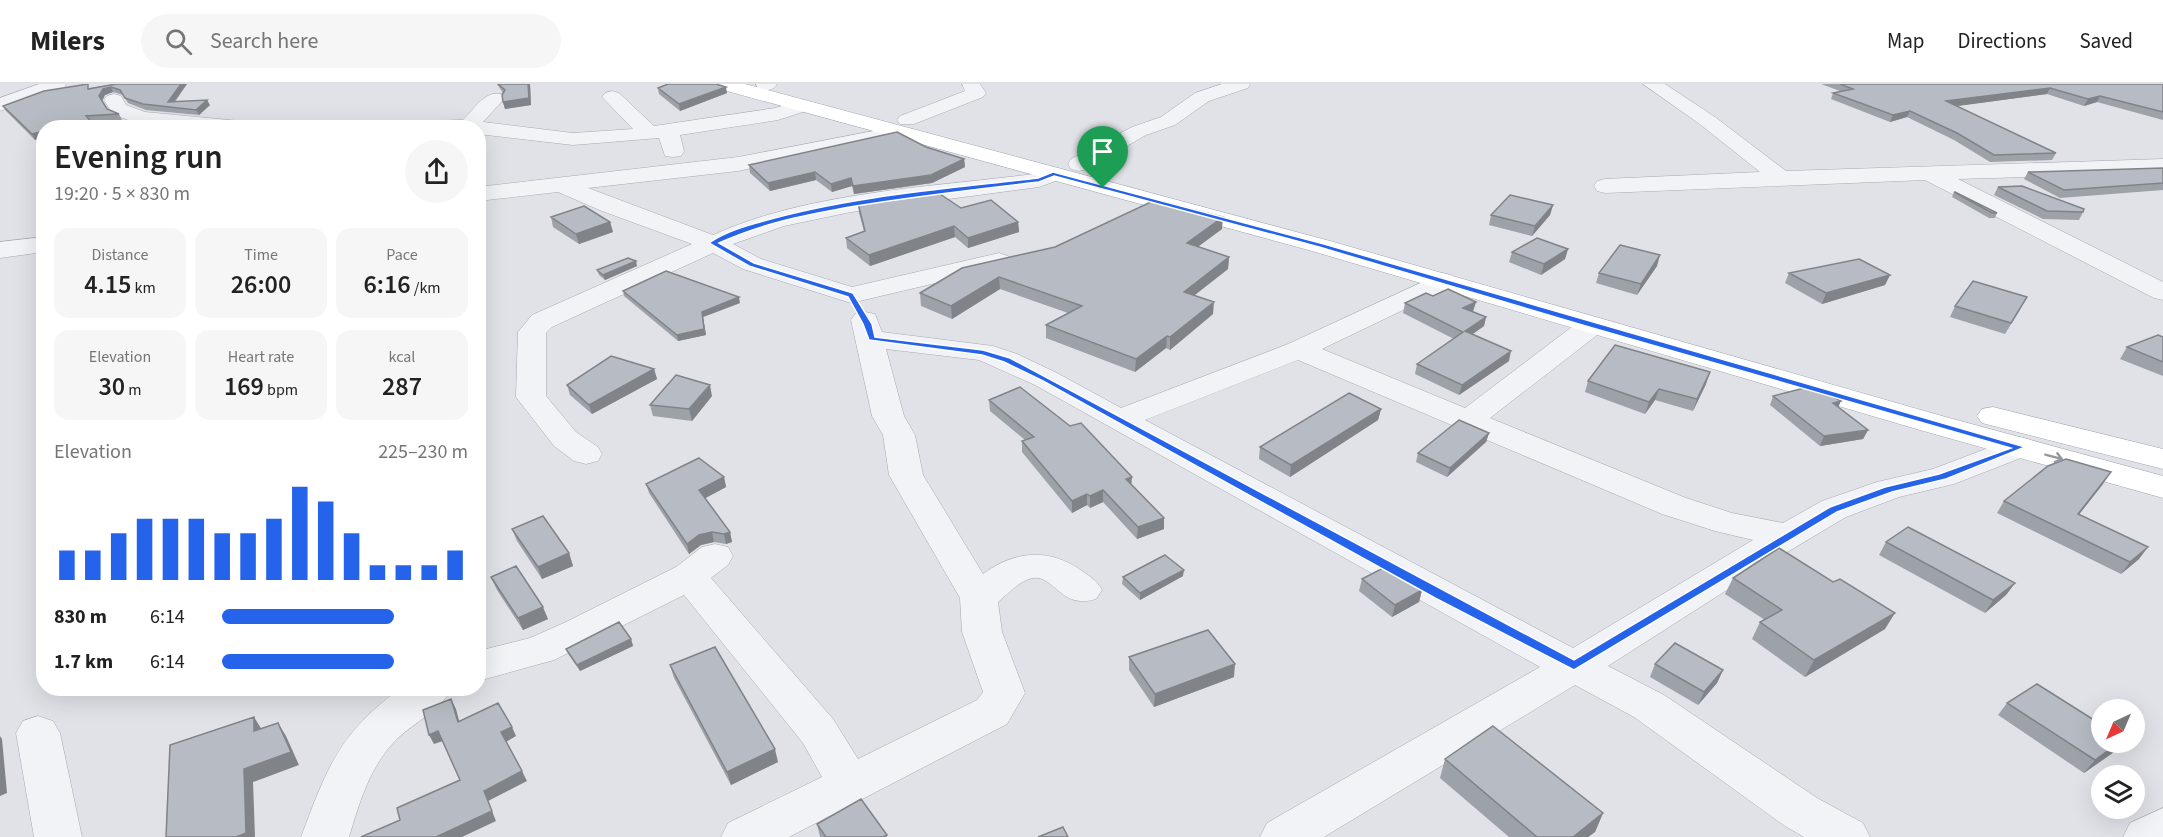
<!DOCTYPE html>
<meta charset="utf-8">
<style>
:root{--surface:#fff;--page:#f6f6f6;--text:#222;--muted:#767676;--line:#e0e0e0;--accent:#2563eb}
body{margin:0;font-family:"Source Sans 3",sans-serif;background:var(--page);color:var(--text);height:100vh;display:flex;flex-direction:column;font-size:22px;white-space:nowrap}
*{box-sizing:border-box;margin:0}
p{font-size:20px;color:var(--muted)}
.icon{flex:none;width:33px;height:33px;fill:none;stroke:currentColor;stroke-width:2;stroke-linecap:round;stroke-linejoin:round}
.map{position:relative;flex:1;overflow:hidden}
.drawer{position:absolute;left:36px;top:36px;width:450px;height:576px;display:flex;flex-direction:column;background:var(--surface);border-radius:24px;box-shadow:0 6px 24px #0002}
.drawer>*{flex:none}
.needle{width:39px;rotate:224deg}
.fabs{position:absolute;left:2091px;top:615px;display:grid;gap:12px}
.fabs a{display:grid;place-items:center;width:54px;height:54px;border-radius:50%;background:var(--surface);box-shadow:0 6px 24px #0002;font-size:30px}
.pin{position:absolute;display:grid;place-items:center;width:51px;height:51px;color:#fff;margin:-62px -26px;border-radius:50% 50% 50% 0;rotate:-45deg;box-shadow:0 0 6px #0007}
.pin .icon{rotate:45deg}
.round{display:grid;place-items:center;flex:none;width:63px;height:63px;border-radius:32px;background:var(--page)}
.head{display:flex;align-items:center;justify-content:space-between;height:102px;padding:0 18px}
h1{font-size:33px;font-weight:600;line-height:45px}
.metrics{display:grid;grid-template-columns:repeat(3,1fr);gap:9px;height:102px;padding:6px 18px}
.metrics div{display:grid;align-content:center;border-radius:15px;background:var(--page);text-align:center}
.metrics b{font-size:26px;font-weight:600}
.metrics small{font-size:16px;font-weight:400}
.metrics p{font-size:16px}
.chart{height:168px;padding:12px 18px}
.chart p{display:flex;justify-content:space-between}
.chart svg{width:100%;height:108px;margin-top:6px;stroke:var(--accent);stroke-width:6}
ul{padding:0 18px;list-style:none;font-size:20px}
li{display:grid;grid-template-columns:96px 72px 1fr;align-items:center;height:45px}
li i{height:15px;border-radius:8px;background:var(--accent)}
header{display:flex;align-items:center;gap:36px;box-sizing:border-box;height:84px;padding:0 30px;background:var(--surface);border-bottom:2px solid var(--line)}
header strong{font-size:28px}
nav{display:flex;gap:33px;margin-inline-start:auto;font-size:21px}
.search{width:420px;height:54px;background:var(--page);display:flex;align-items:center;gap:15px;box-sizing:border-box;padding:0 21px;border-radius:33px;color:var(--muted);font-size:22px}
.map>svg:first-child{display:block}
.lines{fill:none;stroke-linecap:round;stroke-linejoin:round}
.minor-casing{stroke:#a6a9b0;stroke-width:1}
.major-casing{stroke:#a0a6b1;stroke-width:1}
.minor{fill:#f2f3f6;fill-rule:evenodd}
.major{fill:#fff;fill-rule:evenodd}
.wall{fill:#9da1a8}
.shaded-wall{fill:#808388}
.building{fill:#b7bbc3;stroke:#808388;stroke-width:1.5}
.oneway{stroke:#94979e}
.route{fill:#2563eb;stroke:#fff;stroke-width:1.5;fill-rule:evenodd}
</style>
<header>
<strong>Milers</strong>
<div class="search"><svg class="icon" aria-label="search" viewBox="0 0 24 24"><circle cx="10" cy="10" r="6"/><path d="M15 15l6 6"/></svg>Search here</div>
<nav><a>Map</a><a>Directions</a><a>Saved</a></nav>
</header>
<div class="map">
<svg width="2163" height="753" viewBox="0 0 2163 753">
<rect width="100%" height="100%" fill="#e0e2e7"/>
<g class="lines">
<g class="minor-casing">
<path id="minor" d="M39,0H66L64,4L0,27V14Z
M756,0H777C773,7 766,7 758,5Z
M962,0H980L986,9L983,13L914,40H900L897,36L900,32L965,7Z
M1222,0H1250L1248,4L1209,17L1175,41L1146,51L1087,85L1079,87L1071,85L1068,80L1071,75L1132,43L1161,33L1195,9Z
M1643,0H1665L1715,33L1786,87L2163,75V89L1958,95L2163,198V216L2154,214L1925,96L1605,109L1597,107L1594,102L1597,97L1605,95L1760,88L1701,41Z
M612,7L619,9L654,42L775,24L802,16L809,18L812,22L809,26L778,36L680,51L684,67L681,72L673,73L665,72L659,54L573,61L478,50V44H381L384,40L391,38L463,36C474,25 485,6 502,10L505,14L483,38L573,49L633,45L602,13L605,9Z
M114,10L121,12L126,21L145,28L250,38L257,40L260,44C212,44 155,52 112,29L104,16L107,12Z
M899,42L906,44L909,48L906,52L738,87L588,104L713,151C807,108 932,103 1034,90L1053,83L1061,85L1064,90L1061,95L1039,103L851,128L784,142L733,160L761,175L852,203L999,169L1008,172L1012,177L1008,182L851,219L743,185L713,169L552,243L546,249V312L576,348L598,363L602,370L598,377L586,380L574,377L554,362L516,313L518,248L532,231L692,160L602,127L558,108L478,117V103L738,73Z
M44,153V168L0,174V158Z
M1442,189L1451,191L1455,197L1451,203L1322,265L1465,324L1581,236L1591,234L1601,236L1605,242L1601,248L1490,334L1686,414L1732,429L1783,439L1822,417L1877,398L1933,385L2009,356L2020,353L2031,356L2036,363L2031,370L1954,400L1899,413L1846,433L1769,479L1608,582L1664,611L1817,714L1863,739L1870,753H1804L1785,742L1634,633L1575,601L1324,753H1260L1267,739L1540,583L1035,301L979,276L886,265L904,332L915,351L923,391L983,490C1015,466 1050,464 1082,487C1091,493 1097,497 1102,506L1096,515C1060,526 1055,491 1033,494C1020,496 1008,510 998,518L1002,548L1025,609L1007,640L789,753H721L728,739L822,693L803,659L684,511L554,576L478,597V567L530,554L566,538L676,483L702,463L715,460L728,463L733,472L728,481L711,494L833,635L858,675L977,616L983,608L962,548L960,514L889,391L883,351L872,332L851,236L855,230L865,228L875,230L882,248L993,262L1017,270L1057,289L1121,324L1288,260ZM1298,276L1662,430L1715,447L1753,456L1573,564L1145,336Z
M401,604H452C441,626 415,638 398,654C370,681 360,717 349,753H301C327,684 339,649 401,604Z
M38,632L53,637L60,649L82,753H34L16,649L23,637Z
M2163,724V753H2123L2130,739Z"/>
</g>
<g class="major-casing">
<path id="major" d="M714,0H745L1330,157L1942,332L2163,392V414L1920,346L1312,167L716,4Z
M1993,323L2163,365V385L1982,339L1977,332L1982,325Z"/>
</g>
<use href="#minor" class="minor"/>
<use href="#major" class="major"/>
</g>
<path class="wall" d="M116,0H187L175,18L210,21L199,31L146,26L128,19L123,11L113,8L105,11L102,17L107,25L119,30L122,36L92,38L44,44L35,56L6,27L3,22L90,4Z
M497,0H530L531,21L505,25L503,18V9Z
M1821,0H2163V36L2097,18L2084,22L2047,10L1956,22L2056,69L2052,76L1990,78L1954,56L1907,33L1890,38L1831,15L1833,9L1840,7Z
M658,4L727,9L680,27L659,10Z
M926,63L964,75L965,83L932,99L854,110L852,102L832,108L816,96L770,107L750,89L749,81Z
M2163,84V106L2060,114L2024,95L2028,88Z
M1998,103L2083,128L2079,136L2043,135L1994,111Z
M1954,108L1997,129L1995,134H1989L1952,113Z
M858,119L961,124L1018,138L1019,148L968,164L955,153L870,182L847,164L846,154L864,147L859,129Z
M1553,121L1550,131L1532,152L1489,141L1491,131Z
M551,133L610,138L613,148L579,160L553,143Z
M1222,145L1198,163L1229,173L1228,185L1195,211L1213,230L1170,266L1166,264L1135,288L1046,254V241L1068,229L1000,205L952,235L921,222L920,209Z
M1568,165L1565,175L1541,191L1509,178L1512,168Z
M637,182L605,196L599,191L597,186Z
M1657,182L1637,211L1596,199L1599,189Z
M1789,189L1890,191L1885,201L1822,220L1785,199Z
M623,207L740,219L703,233L706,251L678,257L624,212Z
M1433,212L1476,218L1473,227L1486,233L1484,242L1472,250L1509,277L1459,311L1415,290L1417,280L1454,255L1403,229L1405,219Z
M1955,222L2021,224L2005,250L1950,233Z
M2163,253V292L2120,275L2127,263Z
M654,285L657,295L592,330L570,311L567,301Z
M1588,297L1706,300L1693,327L1655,316L1645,330L1585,308Z
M712,312L692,337L653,332L650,321Z
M1773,312L1838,323L1868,346L1863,355L1820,362L1770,321Z
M989,316L1131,400L1164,445L1137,455L1103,418L1090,424L1087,421L1072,429L1022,368V357L1025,356L990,327Z
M1381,325L1378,336L1290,393L1259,375L1260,363Z
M1489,349L1486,358L1447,393L1416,378L1418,369Z
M724,393L726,403L705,414L730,448L732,458L726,460L714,458L701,461L689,470L649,409L646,400Z
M2103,400L2079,430L2139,475L2121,490L1997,429L2004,417Z
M512,445L569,469L573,482L542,495L517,457Z
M1886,458L2015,499L2006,511L1985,529L1879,471Z
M1183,492L1140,516L1122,500L1123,493Z
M491,493L548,535L523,546L497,506Z
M1733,494L1833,498L1885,545L1805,593L1752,555L1760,538L1765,536L1725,510Z
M1362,495L1422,506L1419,518L1392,533L1359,507Z
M631,555L633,562L580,587L569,571L566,565Z
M1129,573L1234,593L1154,623L1129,586Z
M1655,580L1723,586L1717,599L1698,621L1650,593Z
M670,581L778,678L731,701L674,594Z
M2007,619L2114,668L2084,689L1998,631Z
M1445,675L1603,729L1595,748L1588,753H1509L1440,694Z
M817,740L887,751V753H820Z"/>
<path class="shaded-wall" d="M181,0H187L170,23L168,18Z
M528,0H530L531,21L505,25L503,18Z
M111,3L113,8L105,11L102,17L99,12L103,5Z
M726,3L727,9L680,27L679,20Z
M2050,4L2047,10L1943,24L1946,17Z
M2100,12L2097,18L2084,22L2088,15Z
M207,16L210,21L199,31L196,26Z
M1910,27L1907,33L1890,38L1893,31Z
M44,47V54L35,56L32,50Z
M964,75L965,83L932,99L854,110L853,102Z
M815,88L816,96L770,107L768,99Z
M851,94L852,102L832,108L831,100Z
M1553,121L1550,131L1532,152L1535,142Z
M1223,133L1222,145L1186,171L1187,159Z
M610,138L613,148L579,160L576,150Z
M1018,138L1019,148L968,164V154Z
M954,142L955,153L870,182L869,171Z
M1568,165L1565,175L1541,191L1544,180Z
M1660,171L1657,182L1637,211L1641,200Z
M1229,173L1228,185L1183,220L1184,208Z
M636,177L637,182L605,196L603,191Z
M1890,191L1885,201L1822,220L1826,209Z
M999,193L1000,205L952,235L951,222Z
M739,213L740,219L703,233L706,251L678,257L677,251L702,228Z
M1214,218L1213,230L1170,266V253Z
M1476,218L1473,227L1461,233L1463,224Z
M1486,233L1484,242L1463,257L1465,247Z
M1167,252L1166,264L1135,288L1136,275Z
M1511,267L1509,277L1459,311L1462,301Z
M654,285L657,295L592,330L589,321Z
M1710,288L1706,300L1693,327L1697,315Z
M710,301L712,312L692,337L689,325Z
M1659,305L1655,316L1645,330L1649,318Z
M1841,317L1837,326L1833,319Z
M1381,325L1378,336L1290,393L1291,381Z
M1868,346L1863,355L1820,362L1824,352Z
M1489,349L1486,358L1447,393L1450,384Z
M2111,388L2103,400L2070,442L2078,430Z
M724,393L726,403L702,416L699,406Z
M1132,393L1131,404L1126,395Z
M1103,406V418L1090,424V412Z
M1087,410V421L1072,429V417Z
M1164,434V445L1137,455L1138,443Z
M712,448L714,458L701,461L689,470L687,460L699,451Z
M730,448L732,458L726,460L724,450Z
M2148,463L2139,475L2121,490L2130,478Z
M569,469L573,482L542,495L538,483Z
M1184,486L1183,492L1140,516V509Z
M2015,499L2006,511L1985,529L1993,516Z
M1422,506L1419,518L1392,533L1395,521Z
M543,523L548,535L523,546L518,534Z
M1895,529L1885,545L1805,593L1814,576Z
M631,555L633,562L580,587L577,581Z
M1235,580L1234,593L1154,623L1155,610Z
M1723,586L1717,599L1698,621L1704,608Z
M451,615L456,625L462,648L458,638Z
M254,633L262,646L254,647Z
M278,639L286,652L299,681L253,698L255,753H236L244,685Z
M512,643L516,652L506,658L501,648Z
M438,647L443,657L434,660L429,651Z
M0,652L2,655L7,709L0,712Z
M2120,658H2122L2114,668L2084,689L2095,676Z
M775,665L778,678L731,701L727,688Z
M522,687L527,697L488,717L496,737L462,753H436L484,707Z
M1603,729L1595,748L1588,753H1573Z"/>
<path class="building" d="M88,0V5L116,0H181L168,18L207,16L196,26L143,20L125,14L120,6L111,3L103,5L99,12L107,25L119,30L86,32L97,44H44V47L32,50L3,22L44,7Z
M498,0H528L529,14L503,18L502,11L505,6Z
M668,0H716L726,3L679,20L658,4Z
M1840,0H2163V28L2100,12L2088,15L2050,4L1946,17L2056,69L1994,71L1957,49L1910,27L1893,31L1833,9L1853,5Z
M897,48L926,63L964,75L931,91L853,102L851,94L831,100L815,88L768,99L749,81Z
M2163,84V99L2064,106L2028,88Z
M2022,102L2084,125L2083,128L2047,127L1998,103Z
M937,108L961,124L991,116L1018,138L968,154L954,142L869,171L846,154L865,147L858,119Z
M1954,108H1955L1997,129H1992Z
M1510,111L1553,121L1535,142L1491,131Z
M1155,116L1223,133L1187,159L1229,173L1184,208L1214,218L1170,253L1167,252L1136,275L1046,241L1082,222L999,193L951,222L920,209L962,184L1055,163Z
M584,122L610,138L576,150L551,133Z
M1537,154L1568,165L1544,180L1512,168Z
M1620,161L1660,171L1641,200L1599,189Z
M628,174L636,177L603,191L597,186Z
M1859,175L1890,191L1826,209L1789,189Z
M666,187L739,213L702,228L704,245L677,251L623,207Z
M1973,197L2027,213L2011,239L1955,222Z
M1448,205L1476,218L1463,224L1486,233L1465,247L1511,267L1462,301L1417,280L1463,248L1405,219L1426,209L1433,212Z
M2158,251L2163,253V278L2127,263Z
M1615,261L1710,288L1697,315L1659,305L1649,318L1588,297Z
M611,272L654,285L589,321L567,301Z
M676,291L710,301L689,325L650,321Z
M1020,303L1070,342L1081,339L1132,393L1126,395L1164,434L1138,443L1103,406L1090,412L1087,410L1072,417L1022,357L1034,353L989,316Z
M1804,304L1834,313L1841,317L1833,319L1868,346L1824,352L1773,312Z
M1349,309L1381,325L1291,381L1260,363Z
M1459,336L1489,349L1450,384L1418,369Z
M699,374L724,393L699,406L730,448L724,450L712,448L699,451L687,460L646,400Z
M2066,375L2111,388L2078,430L2148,463L2130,478L2004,417L2048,382Z
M543,432L569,469L538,483L512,445Z
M1908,443L2015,499L1993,516L1886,458Z
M1779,464L1833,498L1840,495L1895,529L1814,576L1760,538L1782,526L1733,494Z
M1165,471L1184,486L1140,509L1123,493Z
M516,482L543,523L518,534L491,493Z
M1383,484L1422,506L1395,521L1362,495Z
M619,538L631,555L577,581L566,565Z
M1208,546L1235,580L1155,610L1129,573Z
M1675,559L1723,586L1704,608L1655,580Z
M715,563L775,665L727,688L670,581Z
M2037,600L2102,641V658H2120L2095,676L2007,619Z
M451,615L458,638L498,619L512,643L501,648L522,687L484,707L492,727L436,753H361L400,736L397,724L460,696L438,647L429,651L423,626Z
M254,633V647L278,639L291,668L244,685L246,749L236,753H166L170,661Z
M1493,642L1603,729L1573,753H1537L1445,675Z
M861,715L887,751L883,753H826L817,740Z
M1063,743L1068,753H1038Z"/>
<defs><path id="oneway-shaft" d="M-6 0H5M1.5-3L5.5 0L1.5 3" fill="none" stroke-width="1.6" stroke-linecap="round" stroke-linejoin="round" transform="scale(1.5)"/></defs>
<use class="oneway" href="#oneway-shaft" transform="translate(2054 373) rotate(15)"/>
<path class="route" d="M1053,88L1324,160L2025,363L1946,395L1892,408L1837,428L1574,586L1435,514L1043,297L1004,278L982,271L869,256L863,240L848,213L749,182L709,159C724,148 743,143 760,138C850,112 945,105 1038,94ZM1054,92L1319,163L1589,243L2011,364L1939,390L1885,403L1830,423L1574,576L1010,274L983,266L875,253L872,240L853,209L754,179L719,159C763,139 809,130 856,122C917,112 978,105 1039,98Z"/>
</svg>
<div class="fabs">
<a><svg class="needle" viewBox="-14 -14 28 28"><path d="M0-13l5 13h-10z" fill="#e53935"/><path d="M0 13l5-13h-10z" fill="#767676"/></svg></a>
<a><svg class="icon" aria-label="layers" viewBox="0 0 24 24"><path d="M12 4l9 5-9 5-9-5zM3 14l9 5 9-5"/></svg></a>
</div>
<div class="pin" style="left:1103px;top:104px;background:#1e9e55"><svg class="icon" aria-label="arrive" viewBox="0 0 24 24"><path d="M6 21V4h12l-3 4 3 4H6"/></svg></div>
<section class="drawer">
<div class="head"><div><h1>Evening run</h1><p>19:20 · 5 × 830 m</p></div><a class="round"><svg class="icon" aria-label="share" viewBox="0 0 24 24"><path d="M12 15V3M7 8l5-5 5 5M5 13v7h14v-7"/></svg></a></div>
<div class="metrics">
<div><p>Distance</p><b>4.15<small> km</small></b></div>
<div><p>Time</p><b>26:00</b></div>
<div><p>Pace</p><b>6:16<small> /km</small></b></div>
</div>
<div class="metrics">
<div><p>Elevation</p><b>30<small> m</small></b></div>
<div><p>Heart rate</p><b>169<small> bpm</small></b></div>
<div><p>kcal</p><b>287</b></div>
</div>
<div class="chart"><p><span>Elevation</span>225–230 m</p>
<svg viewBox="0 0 160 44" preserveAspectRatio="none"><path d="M5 44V32M15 44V32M25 44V25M35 44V19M45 44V19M55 44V19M65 44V25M75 44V25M85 44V19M95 44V6M105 44V12M115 44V25M125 44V38M135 44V38M145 44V38M155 44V32"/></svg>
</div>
<ul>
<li><b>830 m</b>6:14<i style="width:70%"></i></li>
<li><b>1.7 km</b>6:14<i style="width:70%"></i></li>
</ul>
</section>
</div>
